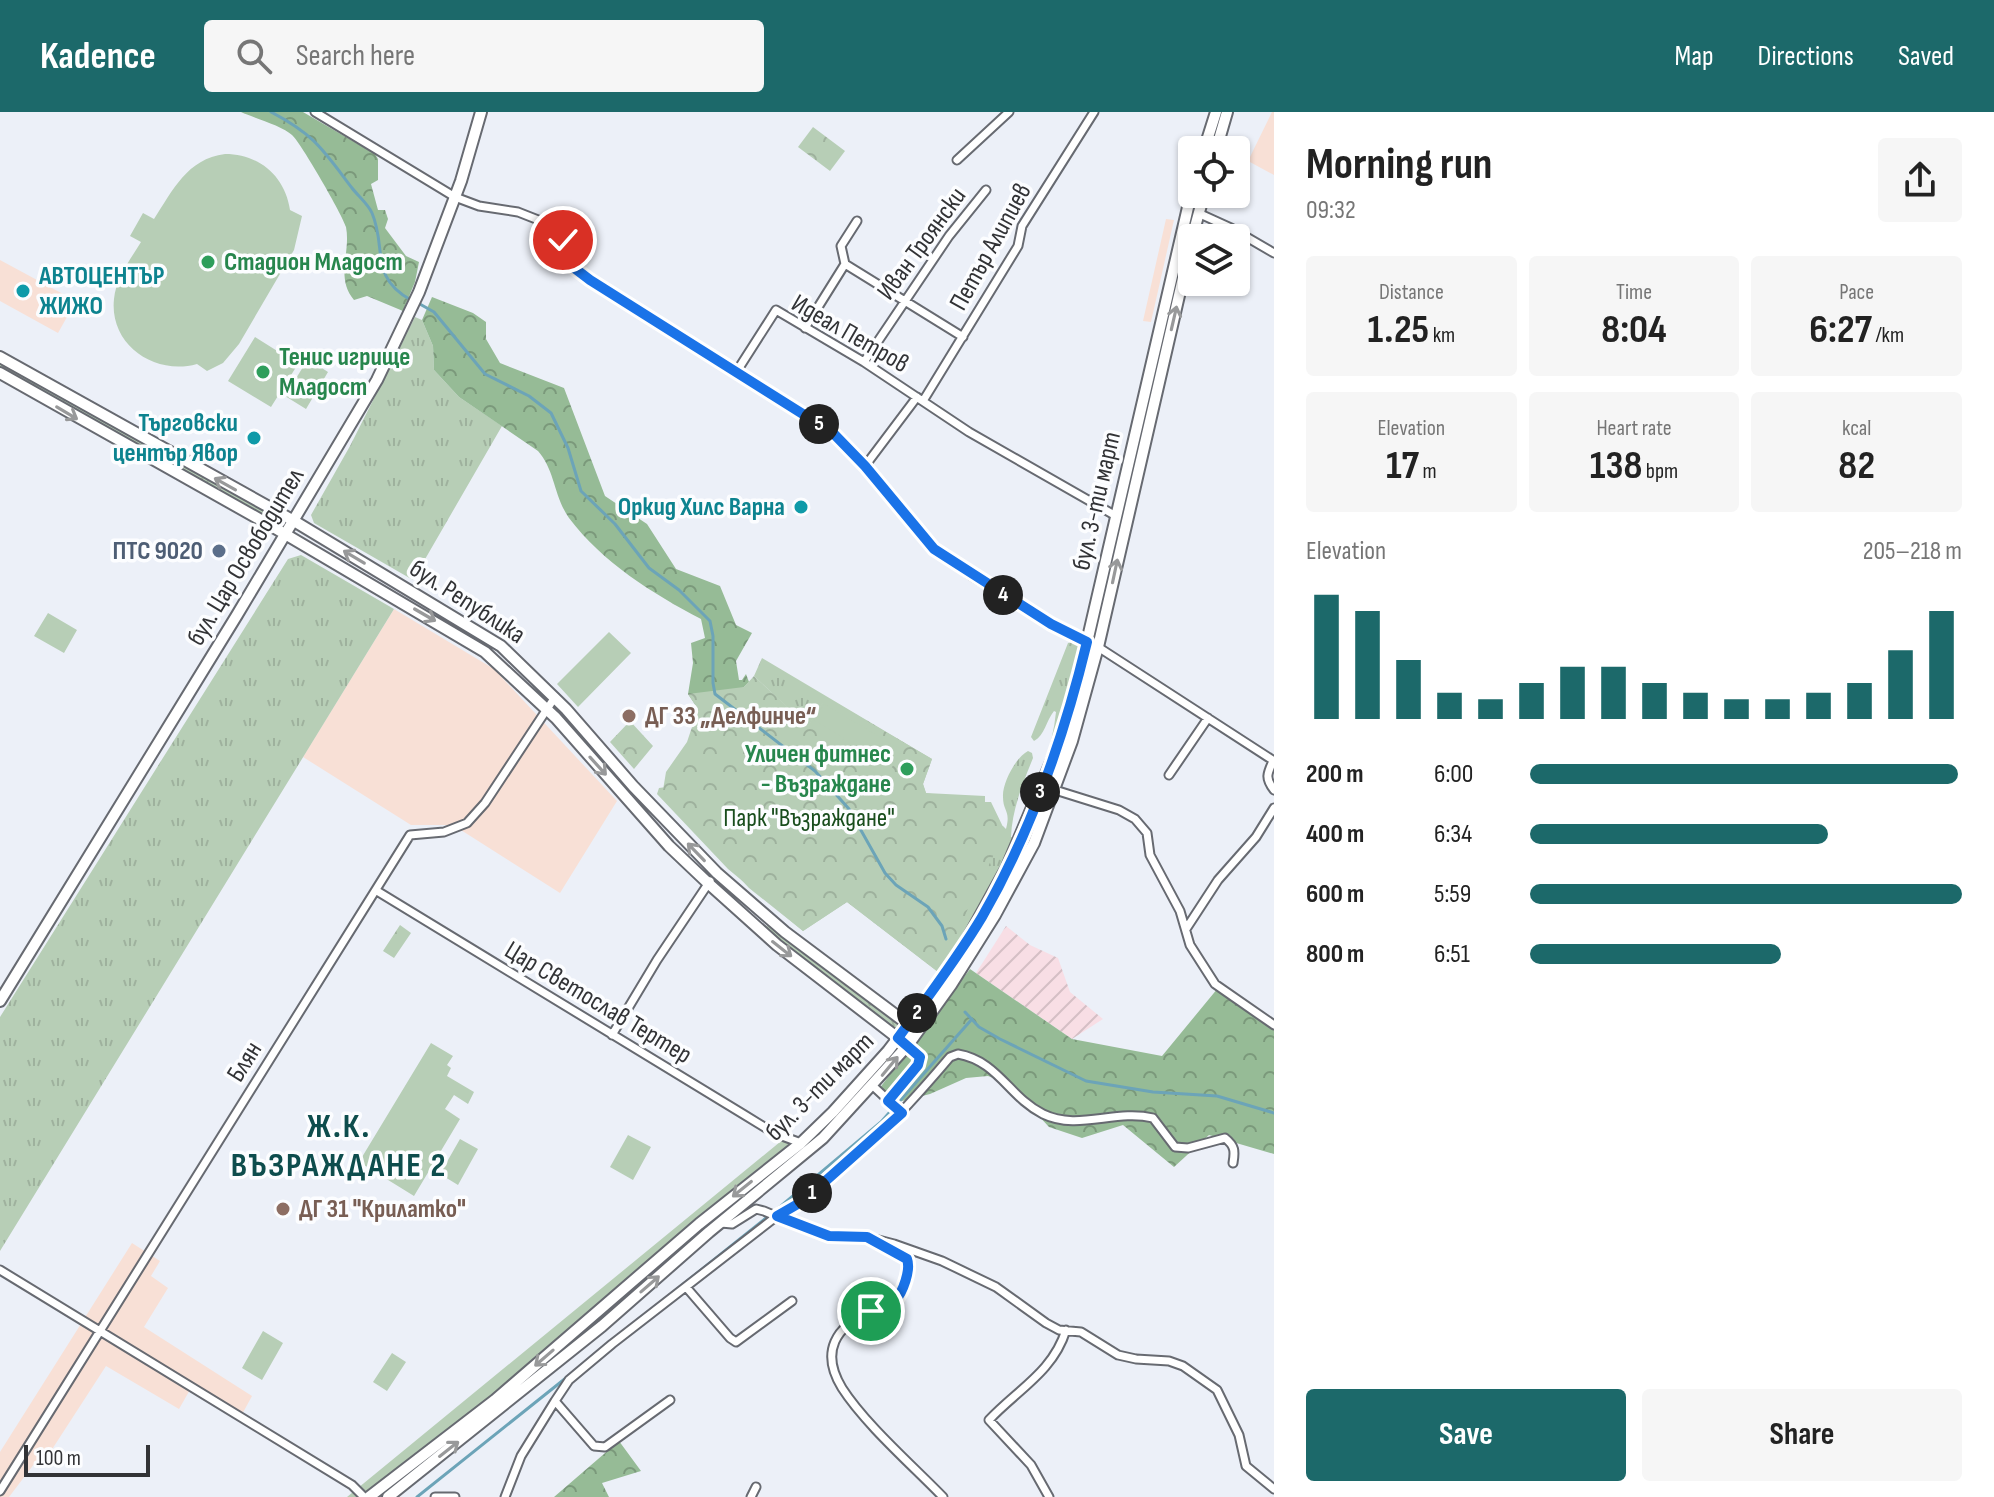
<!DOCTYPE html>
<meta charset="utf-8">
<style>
:root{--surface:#fff;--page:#f6f6f6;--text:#222;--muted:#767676;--accent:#1c696a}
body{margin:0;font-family:"Sofia Sans Condensed",sans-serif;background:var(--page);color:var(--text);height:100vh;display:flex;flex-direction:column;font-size:30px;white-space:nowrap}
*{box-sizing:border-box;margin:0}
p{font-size:26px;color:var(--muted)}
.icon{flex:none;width:44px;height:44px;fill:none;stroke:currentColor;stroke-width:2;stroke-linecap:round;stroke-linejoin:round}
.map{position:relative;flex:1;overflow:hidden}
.panel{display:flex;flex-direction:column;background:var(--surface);width:720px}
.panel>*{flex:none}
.buttons{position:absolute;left:1178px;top:24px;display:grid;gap:16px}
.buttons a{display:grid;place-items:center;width:72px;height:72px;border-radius:8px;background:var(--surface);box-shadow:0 2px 6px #0004;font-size:40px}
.scale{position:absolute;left:24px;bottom:20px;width:126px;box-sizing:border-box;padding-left:8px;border:4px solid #323336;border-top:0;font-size:22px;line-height:28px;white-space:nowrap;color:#323336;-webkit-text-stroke:6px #fcfdff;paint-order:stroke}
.pin{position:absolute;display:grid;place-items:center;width:68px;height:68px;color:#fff;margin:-34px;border:4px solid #fff;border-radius:50%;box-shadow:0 2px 8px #0007}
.km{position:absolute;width:40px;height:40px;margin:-20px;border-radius:50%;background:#222;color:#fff;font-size:22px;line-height:40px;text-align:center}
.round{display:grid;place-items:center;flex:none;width:84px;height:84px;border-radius:8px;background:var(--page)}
.overview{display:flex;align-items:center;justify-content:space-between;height:136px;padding:0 32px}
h1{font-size:44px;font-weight:700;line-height:60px}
.figures{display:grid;grid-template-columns:repeat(3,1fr);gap:12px;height:136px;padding:8px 32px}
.figures div{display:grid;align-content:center;border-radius:8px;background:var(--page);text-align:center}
.figures b{font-size:40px;font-weight:700}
.figures small{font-size:22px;font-weight:400}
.figures p{font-size:22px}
.chart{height:224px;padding:16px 32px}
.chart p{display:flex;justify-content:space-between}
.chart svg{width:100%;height:144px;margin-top:8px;stroke:var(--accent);stroke-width:6}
.action{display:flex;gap:16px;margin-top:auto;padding:16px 32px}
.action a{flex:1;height:92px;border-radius:8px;background:var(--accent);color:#fff;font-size:32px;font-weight:700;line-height:92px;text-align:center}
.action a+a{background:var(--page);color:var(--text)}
ul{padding:0 32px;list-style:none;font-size:26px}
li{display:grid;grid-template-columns:128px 96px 1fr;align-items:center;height:60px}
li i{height:20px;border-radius:10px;background:var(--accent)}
header{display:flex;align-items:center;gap:48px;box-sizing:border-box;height:112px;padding:0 40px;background:var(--accent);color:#fff}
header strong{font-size:38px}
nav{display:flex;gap:44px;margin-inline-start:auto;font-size:28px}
.search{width:560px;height:72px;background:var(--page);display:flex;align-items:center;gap:20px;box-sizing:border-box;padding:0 28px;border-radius:8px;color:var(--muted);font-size:30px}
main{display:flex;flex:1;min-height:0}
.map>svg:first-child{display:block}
.commercial{fill:#f8e0d6}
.industrial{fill:url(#industrial-furrows)}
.grass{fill:url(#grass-tufts)}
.forest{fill:url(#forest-crowns)}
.park{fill:url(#park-crowns)}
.pitch{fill:#b7ceb6}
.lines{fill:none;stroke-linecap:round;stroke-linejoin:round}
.stream{stroke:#6ca4b8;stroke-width:3}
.street-casing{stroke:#676a71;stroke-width:11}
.secondary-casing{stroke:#676a71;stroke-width:14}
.street{stroke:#fff;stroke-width:7}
.secondary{stroke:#fff;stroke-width:10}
.oneway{stroke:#98999a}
.route-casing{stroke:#fff;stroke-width:16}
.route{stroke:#1a73e8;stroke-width:10}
.leisure-dot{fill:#2e9e5b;stroke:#fcfdff;stroke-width:3}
.culture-dot{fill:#0f9aa8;stroke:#fcfdff;stroke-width:3}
.service-dot{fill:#5c6f8a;stroke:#fcfdff;stroke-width:3}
.education-dot{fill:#8d6e63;stroke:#fcfdff;stroke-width:3}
.labels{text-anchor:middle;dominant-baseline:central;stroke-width:7;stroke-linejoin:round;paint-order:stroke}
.street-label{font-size:26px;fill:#323336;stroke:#fcfdff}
.leisure-label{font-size:26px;font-weight:bold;fill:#27864d;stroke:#fcfdff;text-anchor:start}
.culture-label{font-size:26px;font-weight:bold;fill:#0d838f;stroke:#fcfdff;text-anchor:end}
.service-label{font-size:26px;font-weight:bold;fill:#4e5e75;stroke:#fcfdff;text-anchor:end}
.education-label{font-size:26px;font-weight:bold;fill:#785e54;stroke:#fcfdff;text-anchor:start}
.park-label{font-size:26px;fill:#194d1d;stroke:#fcfdff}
.district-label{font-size:34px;font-weight:bold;letter-spacing:2px;fill:#0e4d4d;stroke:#fcfdff}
</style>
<header>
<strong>Kadence</strong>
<div class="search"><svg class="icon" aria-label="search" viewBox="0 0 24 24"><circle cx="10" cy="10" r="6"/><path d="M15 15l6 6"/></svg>Search here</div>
<nav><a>Map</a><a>Directions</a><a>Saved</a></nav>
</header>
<main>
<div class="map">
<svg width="1274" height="1385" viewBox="0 0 1274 1385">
<defs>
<pattern id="industrial-furrows" width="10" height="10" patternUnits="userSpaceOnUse" patternTransform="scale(2)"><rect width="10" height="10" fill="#f8dee5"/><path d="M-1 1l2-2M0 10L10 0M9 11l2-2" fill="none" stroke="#d5bfc5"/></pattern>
<pattern id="grass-tufts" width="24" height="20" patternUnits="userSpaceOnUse" patternTransform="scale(2)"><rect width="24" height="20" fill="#b7ceb6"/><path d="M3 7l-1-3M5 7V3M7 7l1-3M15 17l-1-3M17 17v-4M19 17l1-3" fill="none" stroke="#9eb19d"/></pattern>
<pattern id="forest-crowns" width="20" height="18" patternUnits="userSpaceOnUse" patternTransform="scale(2)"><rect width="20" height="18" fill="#96bb96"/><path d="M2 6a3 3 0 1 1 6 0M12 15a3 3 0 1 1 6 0" fill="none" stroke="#7b997b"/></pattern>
<pattern id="park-crowns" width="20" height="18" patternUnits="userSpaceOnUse" patternTransform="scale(2)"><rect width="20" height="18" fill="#b7ceb6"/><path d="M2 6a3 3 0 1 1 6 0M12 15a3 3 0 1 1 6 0" fill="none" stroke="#9eb19d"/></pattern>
</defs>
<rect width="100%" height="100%" fill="#ecf0f8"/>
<path class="commercial" d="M1272,0H1274V63L1248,49Z
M1166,107L1174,108L1151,210L1143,209Z
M0,148L76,189L58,221L0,189Z
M394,497L494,557L617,689L560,781L453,713H411L303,645Z
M132,1131L160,1149L151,1164L168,1176L144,1215L252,1284L240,1306L191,1276L179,1297L106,1254L49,1342L44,1339L9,1385H0V1340Z"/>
<path class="industrial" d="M1006,814L1030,833L1058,846L1070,880L1103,907L1072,927L976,861Z"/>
<path class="grass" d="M415,205L422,208L433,234L434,258L459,285L502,314L413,468L314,411L311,403L350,334Z
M0,245L275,399L268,412L0,262Z
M301,443L394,497L0,1139V905L288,447Z
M1072,530L1080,534L1081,539C1073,568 1066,598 1057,627C1030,711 986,789 942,863L847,790L803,819L728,757L657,682L659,676L666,675L1003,714L1006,717C1011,698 1003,700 1003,685C1002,671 1016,645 1028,639L1032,641L1033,646C1023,671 1012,697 1011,725H1013C1031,686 1052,643 1056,600L1054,599C1046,609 1045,623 1034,629L1031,625L1068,531Z
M762,546L932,647L923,672L926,681L932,682L908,681L823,591L808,615L754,564Z
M752,809L785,820L902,909L892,921Z
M786,1025L801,1031L495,1288L369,1385H347Z"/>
<path class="forest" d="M241,0H303L375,42L378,47V68L371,72L378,98H385L388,107L385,116L406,144L419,150L415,170L403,199L367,184L354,188C335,165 351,141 346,115C343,104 301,31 292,23C283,14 254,6 241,0Z
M432,185L473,201L486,210V227L500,251L564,276L605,384L647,412L676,457L720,474L736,513L752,521L736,549L739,568H742L746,562L749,570L744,575L695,605L698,597L688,582L693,551L691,531L705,526L701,507C653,482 602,450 569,406C554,385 555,358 538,339L459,285L434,258L433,234L422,208Z
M970,857L1072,927L1162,944L1218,876L1274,911V1042L1209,1023L1174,1055L1123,1013L1082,1026L1049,1015L1009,972L988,964L966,966L930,982L894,991L879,977Z
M619,1329L641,1359L602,1371L609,1385H554Z"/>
<path class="park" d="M813,15L845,39L830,59L798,35Z
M754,564L808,614L826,585L932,647L923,672L926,681L985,684V690H991L1005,719L966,801L978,807L942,863L847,790L803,819L749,776L662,684L666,660L687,630L698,597L688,582L744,575Z
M630,609L653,634L634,657L610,630Z
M400,813L411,821L394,846L383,839Z"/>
<path class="pitch" d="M225,42C259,42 285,64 290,98L302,104L294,138L239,232L223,251L207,259L197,252C155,264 109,233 114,187C116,166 130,148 141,130L130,124L143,101L154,107C173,78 187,47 225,42Z
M255,225L298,252L271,295L228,269Z
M308,247L328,260L306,297L285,284Z
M48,501L77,518L64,541L34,524Z
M609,520L631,541L578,595L557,572Z
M824,592L902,638L885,667L837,638L844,626L814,608Z
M431,931L453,944L447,953L451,956L447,964L474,980L468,992L454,983L445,997L460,1007L414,1084L359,1050Z
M628,1023L651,1035L633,1068L610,1055Z
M460,1027L478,1037L458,1073L440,1062Z
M263,1219L283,1231L262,1268L242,1256Z
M392,1241L406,1250L387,1279L373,1270Z"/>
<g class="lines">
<path class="stream" d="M271,0C315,23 323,38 352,76C358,84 368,92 372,101C387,136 369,165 411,188
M418,191L434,200L485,262L529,284L551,301L568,336L581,379L615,412L649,456L679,478L710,509L713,524V571L715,582L815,659L849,697L885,761L896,773L928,795L942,814L946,827
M965,900L979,915L1000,927L1086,969L1153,980L1217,984L1274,1001
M417,1385L781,1094L881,1010L972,907"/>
<g class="street-casing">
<path id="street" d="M315,0L455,85L479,94L518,100L546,111L563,128L573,155L590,168L833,321L865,354L934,437L972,464L1051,512L1098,535L1274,649
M957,48L1009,0
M1198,101L1231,116L1274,141
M857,109L841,134L845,152L963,225
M805,216L845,152
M864,250L949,124L986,78
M737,259L776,198L864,250L969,320L1116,404
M923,289L1018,134L1022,114L1094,0
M865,354L917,285
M1273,649C1267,662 1265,666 1274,678
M1169,663L1208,606
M1055,678L1119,698L1135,707L1147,721L1150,743L1180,799L1190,833L1215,872L1274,913
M377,779L743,1002L774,1021L801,1031
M1186,817L1218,768L1256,725L1274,696
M612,923L657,848L710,769
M873,974L902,1001
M888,989L920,950L918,942L908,933
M721,1111L732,1112L756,1097L764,1099L816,1121L829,1124L867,1125L894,1132L942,1149L996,1175L1046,1211L1059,1218L1081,1220L1118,1243L1136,1247L1169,1249L1183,1254L1217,1278L1239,1323L1246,1354L1274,1377
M877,1130L904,1145L908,1150C909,1161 903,1181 895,1190C889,1196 879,1196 872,1199C835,1214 820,1240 842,1276C865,1312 913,1354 943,1385
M0,1158L352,1373L364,1385
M686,1175L730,1226L736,1230L792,1189
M670,1288L605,1335L594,1334L555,1289L569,1268L612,1232L777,1104C844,1064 900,1004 950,945L958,942C998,949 1009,985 1043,1002C1078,1019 1115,997 1153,1006L1175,1035L1188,1036L1225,1026C1235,1034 1235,1039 1233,1051
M0,1379L410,723L444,720L467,711L485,691L555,585
M435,1385H455
M505,1385L521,1344L555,1289
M751,1385L756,1375
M1049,1385L1031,1353L989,1308C1017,1278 1053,1260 1066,1218"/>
</g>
<g class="secondary-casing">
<path id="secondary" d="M1204,38L1216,0
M1216,38L1227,0
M1192,126L1204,82
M0,245L294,409L501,534L566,597L633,674L717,761L785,820L913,916
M0,261L268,412L485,540L556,606L669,734L708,771L777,833L903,930
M0,889L237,503L377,268L419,180L461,69L481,0
M369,1385L495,1288L699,1112L801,1031L833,1000L888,939L937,875L963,835L1007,755L1062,624L1087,530L1192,78
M388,1385L602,1214L709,1120L823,1026L908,933L951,873L995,803L1034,731L1072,629L1098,535L1192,127"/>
</g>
<use href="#street" class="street"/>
<use href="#secondary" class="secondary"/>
</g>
<defs><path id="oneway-shaft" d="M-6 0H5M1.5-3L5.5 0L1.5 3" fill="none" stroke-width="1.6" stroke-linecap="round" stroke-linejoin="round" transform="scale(2)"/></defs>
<g class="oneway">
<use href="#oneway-shaft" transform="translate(1174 206) rotate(-77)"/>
<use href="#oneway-shaft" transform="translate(67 301) rotate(31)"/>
<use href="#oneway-shaft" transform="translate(225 372) rotate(-151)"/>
<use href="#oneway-shaft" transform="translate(354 445) rotate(-149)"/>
<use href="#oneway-shaft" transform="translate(1115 459) rotate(-78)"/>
<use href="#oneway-shaft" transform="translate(425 503) rotate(30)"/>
<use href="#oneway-shaft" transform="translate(598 654) rotate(48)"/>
<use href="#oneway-shaft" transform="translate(696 740) rotate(-134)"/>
<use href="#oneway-shaft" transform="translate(782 837) rotate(38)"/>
<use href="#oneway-shaft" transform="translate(890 954) rotate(-50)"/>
<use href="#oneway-shaft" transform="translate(742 1077) rotate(141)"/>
<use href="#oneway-shaft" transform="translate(650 1172) rotate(-41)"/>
<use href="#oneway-shaft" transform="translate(544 1246) rotate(139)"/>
<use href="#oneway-shaft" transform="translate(449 1337) rotate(-38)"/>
</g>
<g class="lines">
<g class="route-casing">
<path id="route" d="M563,128L573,155L590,168L833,321L865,354L934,437L1051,512L1087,530C1064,625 1031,720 982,805C957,847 927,886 898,926L920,945L918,953L888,989L902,1001L803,1089L777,1104L829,1124L867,1125L907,1147C911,1158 903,1180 895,1189C889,1195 879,1197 871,1199"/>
</g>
<use href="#route" class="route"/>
</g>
<g class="leisure-dot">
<circle cx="208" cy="150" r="8"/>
<circle cx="263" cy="260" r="8"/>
<circle cx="907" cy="657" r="8"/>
</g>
<g class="culture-dot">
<circle cx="23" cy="179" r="8"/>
<circle cx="254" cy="326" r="8"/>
<circle cx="801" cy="395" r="8"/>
</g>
<circle class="service-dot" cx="219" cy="439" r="8"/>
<g class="education-dot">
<circle cx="629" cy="604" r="8"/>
<circle cx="283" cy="1097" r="8"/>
</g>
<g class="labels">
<g class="street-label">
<text transform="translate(922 132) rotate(-54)">Иван Троянски</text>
<text transform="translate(991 135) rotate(-61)">Петър Алипиев</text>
<text transform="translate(850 222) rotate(30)">Идеал Петров</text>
<text transform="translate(1097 389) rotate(-77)">бул. 3-ти март</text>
<text transform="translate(246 445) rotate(-59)">бул. Цар Освободител</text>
<text transform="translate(467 490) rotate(33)">бул. Република</text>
<text transform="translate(598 891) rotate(31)">Цар Светослав Тертер</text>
<text transform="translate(245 950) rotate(-58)">Блян</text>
<text transform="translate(820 975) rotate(-45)">бул. 3-ти март</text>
</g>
<g class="leisure-label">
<text x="224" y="150">Стадион Младост</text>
<text x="279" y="245">Тенис игрище<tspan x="279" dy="30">Младост</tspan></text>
<text x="891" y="642" text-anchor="end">Уличен фитнес<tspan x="891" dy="30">- Възраждане</tspan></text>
</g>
<g class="culture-label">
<text x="39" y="164" text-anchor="start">АВТОЦЕНТЪР<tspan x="39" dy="30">ЖИЖО</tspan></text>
<text x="238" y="311">Търговски<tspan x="238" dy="30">център Явор</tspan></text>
<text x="785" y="395">Оркид Хилс Варна</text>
</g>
<g class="service-label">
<text x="203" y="439">ПТС 9020</text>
</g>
<g class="education-label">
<text x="645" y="604">ДГ 33 „Делфинче“</text>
<text x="299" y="1097">ДГ 31 "Крилатко"</text>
</g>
<g class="park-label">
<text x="809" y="706">Парк "Възраждане"</text>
</g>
<g class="district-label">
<text x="339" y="1014">Ж.К.<tspan x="339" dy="39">ВЪЗРАЖДАНЕ 2</tspan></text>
</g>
</g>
</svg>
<div class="buttons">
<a><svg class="icon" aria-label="locate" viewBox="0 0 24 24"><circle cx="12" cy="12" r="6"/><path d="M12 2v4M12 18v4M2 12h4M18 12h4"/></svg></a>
<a><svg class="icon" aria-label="layers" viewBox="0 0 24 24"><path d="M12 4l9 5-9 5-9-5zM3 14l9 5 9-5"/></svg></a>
</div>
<div class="scale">100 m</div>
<div class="pin" style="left:871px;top:1199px;background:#1e9e55"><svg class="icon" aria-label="arrive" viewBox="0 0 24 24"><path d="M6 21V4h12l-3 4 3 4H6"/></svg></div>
<div class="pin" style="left:563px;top:128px;background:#d93025"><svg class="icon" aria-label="check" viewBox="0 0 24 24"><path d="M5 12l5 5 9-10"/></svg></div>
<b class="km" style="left:812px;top:1081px">1</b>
<b class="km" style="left:917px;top:901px">2</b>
<b class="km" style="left:1040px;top:680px">3</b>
<b class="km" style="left:1003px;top:483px">4</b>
<b class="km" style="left:819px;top:312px">5</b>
</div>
<section class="panel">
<div class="overview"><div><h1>Morning run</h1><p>09:32</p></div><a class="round"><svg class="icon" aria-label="share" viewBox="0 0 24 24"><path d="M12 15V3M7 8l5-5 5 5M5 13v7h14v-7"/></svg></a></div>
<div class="figures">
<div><p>Distance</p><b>1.25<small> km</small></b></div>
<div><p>Time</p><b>8:04</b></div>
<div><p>Pace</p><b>6:27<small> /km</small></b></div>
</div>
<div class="figures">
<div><p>Elevation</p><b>17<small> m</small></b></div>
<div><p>Heart rate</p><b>138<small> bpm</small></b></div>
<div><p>kcal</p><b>82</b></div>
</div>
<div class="chart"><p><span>Elevation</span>205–218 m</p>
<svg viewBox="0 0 160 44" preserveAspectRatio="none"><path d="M5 44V6M15 44V11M25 44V26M35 44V36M45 44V38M55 44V33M65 44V28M75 44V28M85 44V33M95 44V36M105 44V38M115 44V38M125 44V36M135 44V33M145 44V23M155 44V11"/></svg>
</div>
<ul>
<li><b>200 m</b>6:00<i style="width:99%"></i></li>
<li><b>400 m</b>6:34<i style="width:69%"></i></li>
<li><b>600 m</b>5:59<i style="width:100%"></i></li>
<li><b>800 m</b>6:51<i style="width:58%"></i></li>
</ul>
<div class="action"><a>Save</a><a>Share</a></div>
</section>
</main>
